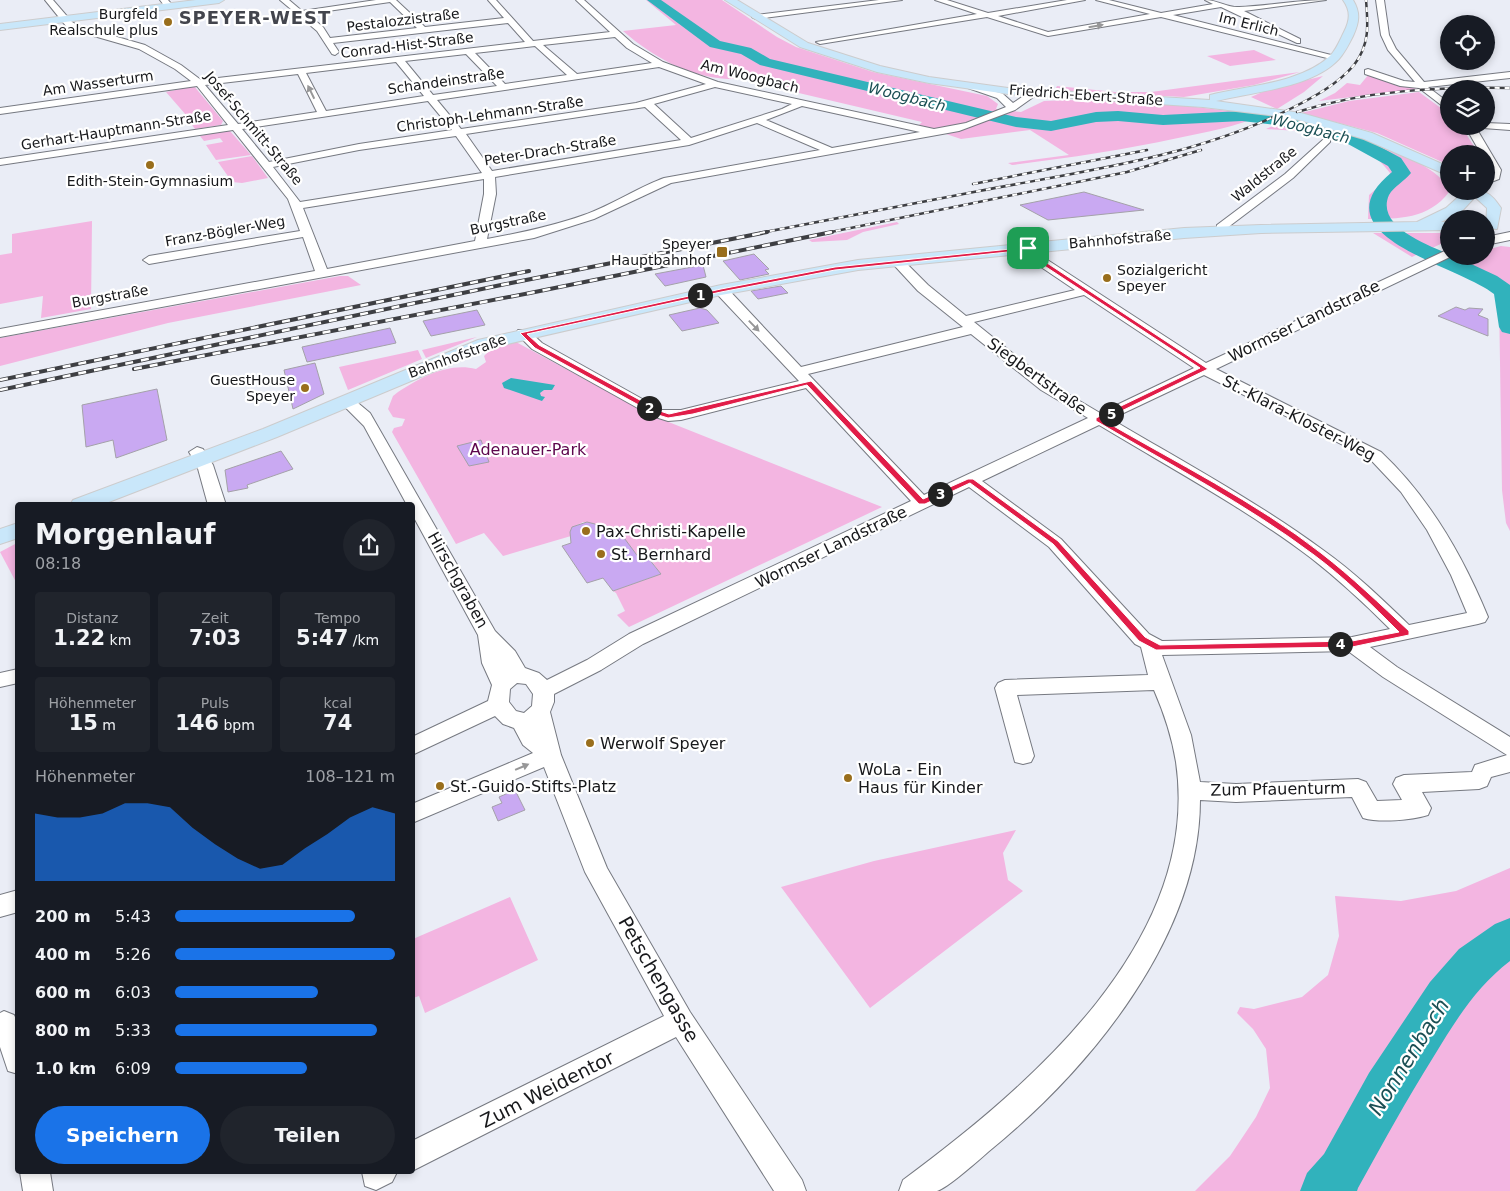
<!DOCTYPE html>
<html lang="de">
<meta charset="utf-8">
<style>
:root{--surface:#171b24;--page:#20242c;--text:#f1f3f6;--muted:#9ea1a6;--accent:#1a73e8}
body{margin:0;font-family:"DejaVu Sans",sans-serif;background:var(--page);color:var(--text);height:100vh;display:flex;flex-direction:column;font-size:19px;white-space:nowrap}
*{box-sizing:border-box;margin:0}
p{font-size:16px;color:var(--muted)}
.icon{flex:none;width:28px;height:28px;fill:none;stroke:currentColor;stroke-width:2;stroke-linecap:round;stroke-linejoin:round}
.map{position:relative;flex:1;overflow:hidden}
.drawer{position:absolute;left:15px;top:502px;width:400px;height:672px;display:flex;flex-direction:column;background:var(--surface);border-radius:5px;box-shadow:0 2px 8px #0003}
.drawer>*{flex:none}
.buttons{position:absolute;left:1440px;top:15px;display:grid;gap:10px}
.buttons a{display:grid;place-items:center;width:55px;height:55px;border-radius:50%;background:var(--surface);box-shadow:0 2px 8px #0003;font-size:25px}
.pin{position:absolute;display:grid;place-items:center;width:42px;height:42px;color:#fff;margin:-21px;border-radius:10px;box-shadow:0 2px 8px #0006}
.km{position:absolute;width:25px;height:25px;margin:-12px;border-radius:50%;background:#222;color:#fff;font-size:14px;line-height:25px;text-align:center}
.round{display:grid;place-items:center;flex:none;width:52px;height:52px;border-radius:26px;background:var(--page)}
.head{display:flex;align-items:center;justify-content:space-between;height:85px;padding:0 20px}
h1{font-size:28px;font-weight:700;line-height:38px}
.figures{display:grid;grid-template-columns:repeat(3,1fr);gap:8px;height:85px;padding:5px 20px}
.figures div{display:grid;align-content:center;border-radius:5px;background:var(--page);text-align:center}
.figures b{font-size:21px;font-weight:700}
.figures small{font-size:14px;font-weight:400}
.figures p{font-size:14px}
.chart{height:140px;padding:10px 20px}
.chart p{display:flex;justify-content:space-between}
.chart svg{width:100%;height:90px;margin-top:5px;fill:var(--accent);opacity:.7}
.button{display:flex;gap:10px;margin-top:auto;padding:10px 20px}
.button a{flex:1;height:58px;border-radius:30px;background:var(--accent);color:#fff;font-size:20px;font-weight:700;line-height:58px;text-align:center}
.button a+a{background:var(--page);color:var(--text)}
ul{padding:0 20px;list-style:none;font-size:16px}
li{display:grid;grid-template-columns:80px 60px 1fr;align-items:center;height:38px}
li i{height:12px;border-radius:6px;background:var(--accent)}
.map>svg:first-child{display:block}
.green{fill:#f3b5e1}
.water{fill:#31b2bc}
.lines{fill:none;stroke-linecap:round;stroke-linejoin:round}
.river{fill:#31b2bc;fill-rule:evenodd}
.building{fill:#c9a9f2;stroke:#a4a1a9}
.minor-casing{stroke:#767981;stroke-width:2}
.major-casing{stroke:#cccccd;stroke-width:2}
.minor{fill:#fff;fill-rule:evenodd}
.major{fill:#c9e7fa;fill-rule:evenodd}
.rail-far1-casing{stroke:#3e3f43;stroke-width:2.5}
.rail-casing{stroke:#3e3f43;stroke-width:4}
.rail-far1{stroke:#fff;stroke-width:2;stroke-dasharray:5;stroke-linecap:butt}
.rail{stroke:#fff;stroke-width:2.5;stroke-dasharray:8;stroke-linecap:butt}
.oneway{fill:#979798}
.route{fill:#e11d48;stroke:#fff;fill-rule:evenodd}
.poi-dot{fill:#996e1c;stroke:#fff;stroke-width:2}
.labels{text-anchor:middle;dominant-baseline:central;stroke-width:4.5;stroke-linejoin:round;paint-order:stroke}
.far-poi-label{font-size:14px;fill:#17181b;stroke:#fff;text-anchor:end}
.far-street-label{font-size:14px;fill:#17181b;stroke:#fff}
.far-water-label{font-size:15px;font-style:italic;fill:#1b4f54;stroke:#fff}
.street-label{font-size:16px;fill:#17181b;stroke:#fff}
.park-label{font-size:16px;fill:#5d064d;stroke:#fff}
.poi-label{font-size:16px;fill:#17181b;stroke:#fff;text-anchor:start}
.far-district-label{font-size:18px;font-weight:bold;letter-spacing:1px;fill:#43454d;stroke:#fff}
.near-street-label{font-size:19px;fill:#17181b;stroke:#fff}
.near-water-label{font-size:21px;font-style:italic;fill:#1b4f54;stroke:#fff}
</style>
<div class="map">
<svg width="1510" height="1191" viewBox="0 0 1510 1191">
<rect width="100%" height="100%" fill="#eaedf6"/>
<path class="green" d="M646,0H722L777,37L796,47L873,72L987,96L998,104L996,109L1021,112L1044,101L1068,100L1179,105L1263,115C1235,127 1207,132 1178,138C1123,150 1068,158 1012,165L1008,163L1069,155L1030,130L961,139L919,125L922,122L769,86L754,80L757,75C747,71 737,80 727,79C687,76 653,57 623,31L676,25Z
M1254,50L1276,60L1230,66L1207,56Z
M1300,72L1254,85L1184,97L1064,91L1056,88L1057,86L1115,92H1151Z
M1369,74L1417,89L1319,101L1335,93L1347,83L1360,85Z
M1323,76L1304,92L1277,109L1251,97L1267,90Z
M194,86L223,121L221,125L195,129L192,125L209,120L212,116L208,112L186,115L166,92Z
M1419,92L1449,114V126H1461L1479,154H1449V165L1377,133L1301,113L1349,101Z
M1288,119C1320,127 1443,157 1449,192C1429,219 1398,219 1368,219L1369,195L1389,178L1390,173C1360,132 1312,132 1266,129Z
M222,131H230L251,155L216,160L206,145L223,142L220,138L204,141L200,136Z
M252,156L268,178L242,183L232,182L218,162Z
M92,221L91,309L41,318L43,296L0,304V255L12,253V234Z
M897,222L899,224L863,232L847,240L812,242L809,240Z
M1373,233H1387L1420,253L1412,257Z
M1396,233H1449V240L1426,251Z
M1501,246L1510,247V531L1506,523L1502,490L1499,298C1495,284 1461,272 1448,266L1471,256H1486V250Z
M340,276H348L361,285L168,323L0,366V338Z
M477,337L426,358L422,350Z
M516,342L651,415L882,507L629,627L617,615L625,611L616,593L613,591L661,574L650,559L642,562L616,528L602,532L595,524L583,522L572,528L571,536L503,556L484,533L456,544L392,432L394,428L402,426L405,419L393,417L388,409L393,396L398,392C421,377 449,362 476,369L486,362L484,356L490,350Z
M418,350L422,359L348,390L339,367Z
M17,543V584L0,552Z
M1016,830L1003,853L1008,880L1023,891L870,1008L781,887L874,861Z
M1510,868V1191H1195L1230,1156L1256,1117L1270,1088L1266,1049L1253,1029L1237,1013L1240,1007L1254,1009L1302,997L1328,975L1339,936L1335,896L1401,901L1456,891Z
M510,897L538,960L425,1013L419,996L413,998V939Z"/>
<path class="water" d="M511,378L555,385L552,390H544L540,393L541,396L545,397L542,401L504,388L502,383Z"/>
<g class="lines">
<path class="river" d="M647,0H661L720,41L751,48L770,59L1016,117L1051,121L1096,112L1118,111L1163,115L1242,111L1278,115L1360,136L1401,158L1411,173C1405,181 1394,186 1389,195C1375,226 1428,245 1449,254V256H1454L1497,276L1510,285V334L1502,332L1499,327L1494,294C1458,265 1314,236 1392,172L1388,166L1348,144L1277,125L1242,121L1163,125L1118,121L1096,122L1051,131L1016,127L760,65L741,54L710,47Z
M1510,918V961C1476,987 1456,1020 1434,1056C1407,1099 1383,1143 1358,1188L1357,1191H1300L1307,1173L1324,1154L1369,1073L1430,982L1459,949L1495,924Z"/>
</g>
<path class="building" d="M1084,192L1144,210L1048,220L1020,205Z
M754,254L769,269L765,270L769,274L740,280L723,261Z
M703,265L706,277L665,286L655,274Z
M781,286L788,293L758,299L751,291Z
M1456,307L1465,310L1469,308L1483,309L1478,315L1488,319V336L1438,316Z
M700,308L707,310L719,323L682,331L669,315Z
M477,310L485,325L431,336L423,321Z
M390,328L396,343L307,362L302,347Z
M315,363L324,394L293,409L284,370Z
M157,389L167,440L116,458L113,440L86,447L82,405Z
M481,440L489,462L469,466L457,446Z
M281,451L293,469L247,485L248,488L228,492L225,470Z
M587,522L595,524L602,532L616,527L642,562L649,559L661,574L613,591L603,578L587,583L562,546L571,543L570,532L572,527Z
M515,790L525,810L498,821L492,807L502,803L499,797Z"/>
<g class="lines">
<g class="minor-casing">
<path id="minor" d="M45,0H53L72,22L79,26L145,45L181,65L201,80L525,42L508,23L333,43L339,52L335,55L332,54L317,31L280,0H289L302,11L376,0H396L425,27L504,18L488,0H496L533,41L610,32L576,0H584L633,44L663,62L718,82L934,129L966,123L1006,107L997,98L968,88V84L1003,94L1013,103L1031,91L1039,93L1015,110L959,131L671,183L594,219L534,238L0,337V329L315,271L303,237L149,264L143,260L149,256L300,231L288,199L233,130L0,165V159L228,125L197,86L0,114V108L191,81L175,69L139,49L73,30L66,26ZM390,2L417,28L330,38L323,27L307,14ZM615,37L627,48L652,63L577,74L543,45ZM535,46L567,75L505,84L475,53ZM466,54L497,86L433,95L405,61ZM396,62L424,96L326,111L306,73ZM659,67L706,84L636,103L461,129L437,100ZM298,74L317,112L238,124L205,85ZM715,87L792,104L782,109L691,138L654,104ZM428,101L452,130L359,144L269,162L242,129ZM802,106L920,132L832,148L766,120ZM645,107L681,140L492,171L466,134ZM757,123L820,150L664,178C637,188 612,205 584,215C553,226 520,233 487,239L496,194L495,177L689,145ZM456,136L482,173L300,202L273,167L359,150ZM484,179V194L475,241L327,269L303,208Z
M160,0H168L173,6L166,8Z
M879,0H902L756,19L752,17L756,15Z
M935,0H947L988,13L1067,0H1085L998,16L1048,32L1150,14L1096,0H1109L1161,13L1213,4L1205,0C1217,0 1228,8 1239,7C1268,6 1297,0 1326,0L1244,11L1300,39V43H1297L1221,7L1173,15L1339,57L1335,60L1161,17L1048,36L987,17L820,44L816,42L977,14Z
M1376,0H1384L1389,35L1396,49L1424,82L1510,72V78L1428,87L1449,103V111L1419,88L1400,86L1365,74V70L1368,69L1404,81L1415,82L1388,50L1381,35Z
M1486,123L1510,124V130L1483,128L1481,126H1486Z
M1465,126H1475L1501,170L1499,179L1486,184V177L1490,175C1491,168 1486,162 1486,154H1481Z
M1326,137L1330,138V142L1293,178L1227,228L1225,233H1217V225L1285,174Z
M1510,232V240L1486,245V237Z
M1029,244L1033,245L1046,259L1206,363L1449,249V256H1452L1216,369L1381,452C1429,497 1463,556 1488,617L1485,622L1478,624L1370,647L1397,667L1510,737V772L1491,777L1487,786L1479,789L1422,792L1431,808L1428,815C1411,820 1380,823 1363,818L1352,797L1236,802L1200,800C1200,937 1089,1070 988,1152C979,1160 946,1189 937,1191C925,1191 911,1191 899,1191L903,1180C1030,1086 1202,940 1176,762C1172,737 1164,713 1154,690L1017,695L1034,756L1031,762L1023,764L1015,762L995,688L998,683L1005,680L1148,675L1141,647L1135,644L1049,547L969,487L643,644L601,670L554,694V702L550,712L561,755L607,868L690,1012L802,1180L806,1191H774L676,1037L412,1171V1141L664,1016L585,872L544,767L412,823V804L533,753L523,745L514,728L503,724L495,716L412,755V737L488,701L492,685L482,663L478,635L412,514V505H407L364,426L339,401L347,396L352,398L370,413L495,631L515,651L525,668L539,673L547,680L587,660L629,634L911,501L806,388L681,420L668,421L652,416L532,349L516,333L518,330H528L542,343L662,410H681L799,381L716,293L715,290L716,287H726L801,367L963,327L918,291L893,264L891,261L893,258H901L928,285L966,316L1075,290L1038,265L1023,248ZM1084,295L1194,368L1100,413L1051,384L974,322ZM971,334L1041,390L1088,418L924,495L808,374ZM1204,375L1369,458L1401,492L1427,530L1451,575L1467,613L1409,625C1382,599 1354,572 1323,550C1256,501 1182,461 1111,419ZM1099,425C1170,468 1245,508 1311,558C1339,580 1365,604 1390,629L1352,637L1162,641L1149,634L1061,539L982,481ZM1348,651L1383,677L1507,755L1475,765L1472,772L1404,775L1396,778L1393,784L1402,800L1377,801L1366,782L1358,779L1236,784L1200,782L1191,735L1162,655ZM517,683L526,684L533,694L532,706L524,713L516,711L509,702L510,689Z
M197,447L203,449L213,465L226,505H208L197,465L189,452Z
M18,669V683L0,687V673Z
M18,890V912L0,917V895Z
M4,1011L14,1015L18,1023V1074L8,1071L0,1047V1013Z
M20,1172H50L53,1191H23Z
M362,1172H397L392,1182L376,1190L365,1186Z"/>
</g>
<g class="major-casing">
<path id="major" d="M196,0H224L219,3L0,30V24Z
M725,0H737L808,43L880,66L929,77L1008,88L1210,100V95C1249,85 1299,84 1330,56C1336,50 1340,40 1344,32C1350,20 1351,11 1343,0H1353C1361,13 1359,23 1353,36C1349,44 1345,52 1339,59C1312,88 1253,92 1216,101L1301,113L1372,133L1449,167V176L1364,139L1299,120L1269,115L1203,107L1008,94L929,83L877,72L800,47Z
M1465,191C1485,191 1489,190 1501,208L1497,229L1486,228L1487,208L1475,197L1462,211L1441,222H1449V230L1261,233L1184,238L858,270L721,295L490,348L277,437L101,505H70L73,500L263,429L478,340L721,285L858,260L1184,228L1261,225L1417,222L1446,208Z
M18,523V538L0,544V529Z"/>
</g>
<use href="#minor" class="minor"/>
<use href="#major" class="major"/>
<g class="rail-far1-casing">
<path id="rail-far1" d="M1297,112C1367,90 1437,87 1510,88
M973,184L1147,150
M760,233C833,219 906,205 979,191C1085,171 1195,157 1292,108C1314,97 1338,84 1354,65C1370,45 1368,24 1366,0
M826,233L1127,172L1201,150"/>
</g>
<g class="rail-casing">
<path id="rail" d="M134,369L530,293L832,232
M0,380L529,271
M0,390L501,285L767,232"/>
</g>
<use href="#rail-far1" class="rail-far1"/>
<use href="#rail" class="rail"/>
</g>
<defs><path id="oneway-solid" d="M-6-.8H1V-3.2L6.5 0L1 3.2V.8H-6Z" transform="scale(1.25)"/></defs>
<g class="oneway">
<use href="#oneway-solid" transform="translate(1096 26) rotate(-10)"/>
<use href="#oneway-solid" transform="translate(311 92) rotate(-116)"/>
<use href="#oneway-solid" transform="translate(754 326) rotate(46)"/>
<use href="#oneway-solid" transform="translate(522 767) rotate(-23)"/>
</g>
<path class="route" d="M1030,247L1044,261L1208,369L1103,420C1175,462 1256,502 1321,553C1352,577 1380,604 1409,631V635L1352,647L1156,650L1139,641L1053,544L970,483L925,504H919L807,385L693,414L668,418L655,414L535,348L520,333L721,289L835,267ZM1027,250L1040,263L1200,368L1096,418V421C1169,464 1246,504 1314,555C1345,578 1372,605 1399,632L1352,641L1160,645L1145,637L1058,541L973,479H968L923,499L811,381L669,414L660,411L539,345L527,334L721,292L835,270Z"/>
<g class="poi-dot">
<circle cx="168" cy="22" r="5"/>
<circle cx="150" cy="165" r="5"/>
<rect x="716" y="246" width="12" height="12" rx="2.5"/>
<circle cx="1107" cy="278" r="5"/>
<circle cx="305" cy="388" r="5"/>
<circle cx="586" cy="531" r="5"/>
<circle cx="601" cy="554" r="5"/>
<circle cx="590" cy="743" r="5"/>
<circle cx="848" cy="778" r="5"/>
<circle cx="440" cy="786" r="5"/>
</g>
<g class="labels">
<g class="far-poi-label">
<text x="158" y="14">Burgfeld<tspan x="158" dy="16">Realschule plus</tspan></text>
<text x="150" y="181" text-anchor="middle">Edith-Stein-Gymnasium</text>
<text x="711" y="244">Speyer<tspan x="711" dy="16">Hauptbahnhof</tspan></text>
<text x="1117" y="270" text-anchor="start">Sozialgericht<tspan x="1117" dy="16">Speyer</tspan></text>
<text x="295" y="380">GuestHouse<tspan x="295" dy="16">Speyer</tspan></text>
</g>
<g class="far-street-label">
<text transform="translate(403 20) rotate(-7)">Pestalozzistraße</text>
<text transform="translate(1249 24) rotate(14)">Im Erlich</text>
<text transform="translate(407 45) rotate(-7)">Conrad-Hist-Straße</text>
<text transform="translate(750 76) rotate(14)">Am Woogbach</text>
<text transform="translate(446 81) rotate(-8)">Schandeinstraße</text>
<text transform="translate(98 83) rotate(-8)">Am Wasserturm</text>
<text transform="translate(1086 95) rotate(4)">Friedrich-Ebert-Straße</text>
<text transform="translate(490 114) rotate(-8)">Christoph-Lehmann-Straße</text>
<text transform="translate(254 128) rotate(50)">Josef-Schmitt-Straße</text>
<text transform="translate(116 130) rotate(-9)">Gerhart-Hauptmann-Straße</text>
<text transform="translate(550 150) rotate(-9)">Peter-Drach-Straße</text>
<text transform="translate(1264 174) rotate(-39)">Waldstraße</text>
<text transform="translate(508 222) rotate(-12)">Burgstraße</text>
<text transform="translate(225 231) rotate(-10)">Franz-Bögler-Weg</text>
<text transform="translate(1120 239) rotate(-5)">Bahnhofstraße</text>
<text transform="translate(110 296) rotate(-10)">Burgstraße</text>
<text transform="translate(457 356) rotate(-20)">Bahnhofstraße</text>
</g>
<g class="far-water-label">
<text transform="translate(907 97) rotate(14)">Woogbach</text>
<text transform="translate(1311 129) rotate(14)">Woogbach</text>
</g>
<g class="street-label">
<text transform="translate(1304 321) rotate(-26)">Wormser Landstraße</text>
<text transform="translate(1037 376) rotate(36)">Siegbertstraße</text>
<text transform="translate(1299 418) rotate(27)">St.-Klara-Kloster-Weg</text>
<text transform="translate(831 547) rotate(-26)">Wormser Landstraße</text>
<text transform="translate(458 580) rotate(61)">Hirschgraben</text>
<text transform="translate(1278 789) rotate(-1)">Zum Pfauenturm</text>
</g>
<g class="park-label">
<text x="528" y="449">Adenauer-Park</text>
</g>
<g class="poi-label">
<text x="596" y="531">Pax-Christi-Kapelle</text>
<text x="611" y="554">St. Bernhard</text>
<text x="600" y="743">Werwolf Speyer</text>
<text x="858" y="769">WoLa - Ein<tspan x="858" dy="18">Haus für Kinder</tspan></text>
<text x="450" y="786">St.-Guido-Stifts-Platz</text>
</g>
<g class="far-district-label">
<text x="255" y="17">SPEYER-WEST</text>
</g>
<g class="near-street-label">
<text transform="translate(659 979) rotate(60)">Petschengasse</text>
<text transform="translate(547 1089) rotate(-27)">Zum Weidentor</text>
</g>
<g class="near-water-label">
<text transform="translate(1409 1057) rotate(-58)">Nonnenbach</text>
</g>
</g>
</svg>
<div class="buttons">
<a><svg class="icon" aria-label="locate" viewBox="0 0 24 24"><circle cx="12" cy="12" r="6"/><path d="M12 2v4M12 18v4M2 12h4M18 12h4"/></svg></a>
<a><svg class="icon" aria-label="layers" viewBox="0 0 24 24"><path d="M12 4l9 5-9 5-9-5zM3 14l9 5 9-5"/></svg></a>
<a>+</a>
<a>−</a>
</div>
<div class="pin" style="left:1028px;top:248px;background:#1e9e55"><svg class="icon" aria-label="arrive" viewBox="0 0 24 24"><path d="M6 21V4h12l-3 4 3 4H6"/></svg></div>
<b class="km" style="left:700px;top:295px">1</b>
<b class="km" style="left:649px;top:408px">2</b>
<b class="km" style="left:940px;top:494px">3</b>
<b class="km" style="left:1340px;top:644px">4</b>
<b class="km" style="left:1111px;top:414px">5</b>
<section class="drawer">
<div class="head"><div><h1>Morgenlauf</h1><p>08:18</p></div><a class="round"><svg class="icon" aria-label="share" viewBox="0 0 24 24"><path d="M12 15V3M7 8l5-5 5 5M5 13v7h14v-7"/></svg></a></div>
<div class="figures">
<div><p>Distanz</p><b>1.22<small> km</small></b></div>
<div><p>Zeit</p><b>7:03</b></div>
<div><p>Tempo</p><b>5:47<small> /km</small></b></div>
</div>
<div class="figures">
<div><p>Höhenmeter</p><b>15<small> m</small></b></div>
<div><p>Puls</p><b>146<small> bpm</small></b></div>
<div><p>kcal</p><b>74</b></div>
</div>
<div class="chart"><p><span>Höhenmeter</span>108–121 m</p>
<svg viewBox="0 0 160 44" preserveAspectRatio="none"><path d="M0 44V11L10 13L20 13L30 11L40 6L50 6L60 8L70 18L80 26L90 33L100 38L110 36L120 28L130 21L140 13L150 8L160 11V44z"/></svg>
</div>
<ul>
<li><b>200 m</b>5:43<i style="width:82%"></i></li>
<li><b>400 m</b>5:26<i style="width:100%"></i></li>
<li><b>600 m</b>6:03<i style="width:65%"></i></li>
<li><b>800 m</b>5:33<i style="width:92%"></i></li>
<li><b>1.0 km</b>6:09<i style="width:60%"></i></li>
</ul>
<div class="button"><a>Speichern</a><a>Teilen</a></div>
</section>
</div>
